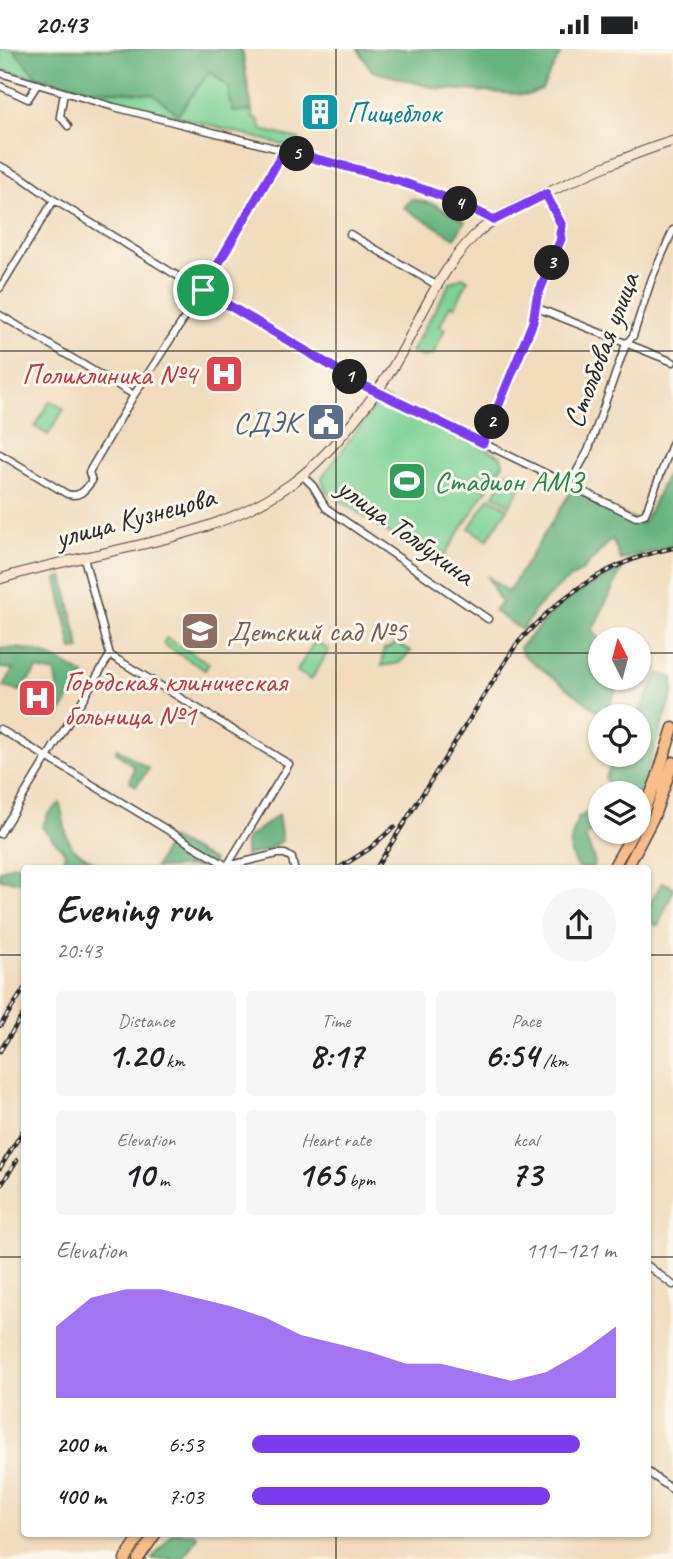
<!DOCTYPE html>
<meta charset="utf-8">
<style>
:root{--surface:#fff;--page:#f6f6f6;--text:#202124;--muted:#757577;--accent:#7c3aed}
body{margin:0;font-family:Caveat,sans-serif;background:var(--page);color:var(--text);height:100vh;display:flex;flex-direction:column;font-size:26px;white-space:nowrap}
*{box-sizing:border-box;margin:0}
p{font-size:23px;color:var(--muted)}
.icon{flex:none;width:38px;height:38px;fill:none;stroke:currentColor;stroke-width:2;stroke-linecap:round;stroke-linejoin:round}
.map{position:relative;flex:1;overflow:hidden}
.drawer{position:absolute;left:21px;top:816px;width:630px;height:672px;display:flex;flex-direction:column;background:var(--surface);border-radius:7px;box-shadow:0 2px 5px #0004}
.drawer>*{flex:none}
.needle{width:46px;rotate:354deg}
.controls{position:absolute;left:588px;top:578px;display:grid;gap:14px}
.controls a{display:grid;place-items:center;width:63px;height:63px;border-radius:50%;background:var(--surface);box-shadow:0 2px 5px #0004;font-size:35px}
.pin{position:absolute;display:grid;place-items:center;width:60px;height:60px;color:#fff;margin:-30px;border:4px solid #fff;border-radius:50%;box-shadow:0 2px 7px #0007}
.km{position:absolute;width:35px;height:35px;margin:-18px;border-radius:50%;background:#222;color:#fff;font-size:19px;line-height:35px;text-align:center}
.round{display:grid;place-items:center;flex:none;width:74px;height:74px;border-radius:37px;background:var(--page)}
.headline{display:flex;align-items:center;justify-content:space-between;height:119px;padding:0 35px}
h1{font-size:38px;font-weight:800;line-height:52px}
.figures{display:grid;grid-template-columns:repeat(3,1fr);gap:10px;height:119px;padding:7px 35px}
.figures div{display:grid;align-content:center;border-radius:7px;background:var(--page);text-align:center}
.figures b{font-size:35px;font-weight:800}
.figures small{font-size:19px;font-weight:400}
.figures p{font-size:19px}
.chart{height:196px;padding:14px 35px}
.chart p{display:flex;justify-content:space-between}
.chart svg{width:100%;height:126px;margin-top:7px;fill:var(--accent);opacity:.7}
ul{padding:0 35px;list-style:none;font-size:23px}
li{display:grid;grid-template-columns:112px 84px 1fr;align-items:center;height:52px}
li i{height:18px;border-radius:9px;background:var(--accent)}
.status{display:flex;justify-content:space-between;align-items:center;height:49px;padding:0 35px;background:var(--surface);direction:ltr}
.status svg{height:19px;fill:currentColor}
.map>svg:first-child{display:block}
.green{fill:#7dd194;stroke:#547e60;stroke-width:2}
.forest{fill:#66b37e;stroke:#486f54;stroke-width:2}
.lines{fill:none;stroke-linecap:round;stroke-linejoin:round}
.street-casing{stroke:#494541;stroke-width:9}
.secondary-casing{stroke:#494541;stroke-width:11}
.primary-casing{stroke:#494541;stroke-width:13}
.street{stroke:#fff;stroke-width:6}
.secondary{stroke:#fce5cf;stroke-width:9}
.primary{stroke:#f8bd88;stroke-width:10}
.rail-casing{stroke:#2b2b2b;stroke-width:4.5}
.rail{stroke:#fbf7ec;stroke-width:2;stroke-dasharray:5;stroke-linecap:butt}
.route-casing{stroke:#fff;stroke-width:14}
.route{stroke:#7c3aed;stroke-width:9}
.grid{fill:none;stroke:#2b2b2b;stroke-width:2;stroke-opacity:0.55}
.labels{text-anchor:middle;dominant-baseline:central;stroke-width:6;stroke-linejoin:round;paint-order:stroke}
.culture-label{font-size:30px;fill:#0d838f;stroke:#fbf7ec;text-anchor:start}
.street-label{font-size:30px;fill:#2b2b2b;stroke:#fbf7ec}
.health-label{font-size:30px;fill:#be3a42;stroke:#fbf7ec;text-anchor:end}
.service-label{font-size:30px;fill:#4e5e75;stroke:#fbf7ec;text-anchor:end}
.leisure-label{font-size:30px;fill:#27864d;stroke:#fbf7ec;text-anchor:start}
.education-label{font-size:30px;fill:#785e54;stroke:#fbf7ec;text-anchor:start}
</style>
<div class="status"><b>20:43</b><svg viewBox="0 0 49 12"><path d="M0 12V9h3v3zM5 12V6h3v6zM10 12V3h3v9zM15 12V0h3v12zM26 1h20v11H26zM47 4h2v5h-2z"/></svg></div>
<div class="map">
<svg width="673" height="1510" viewBox="0 0 673 1510">
<rect width="100%" height="100%" fill="#fbf7ec"/>
<filter id="ink" filterUnits="userSpaceOnUse"><feTurbulence type="fractalNoise" baseFrequency=".0143" numOctaves="2"/><feDisplacementMap in="SourceGraphic" scale="14" xChannelSelector="R" yChannelSelector="G"/><feConvolveMatrix kernelMatrix="1 2 1 2 8 2 1 2 1" color-interpolation-filters="sRGB"/></filter>
<filter id="wash" filterUnits="userSpaceOnUse"><feTurbulence type="fractalNoise" baseFrequency=".00686" numOctaves="4" result="noise"/><feDisplacementMap in="SourceGraphic" scale="28" xChannelSelector="R" yChannelSelector="G"/><feGaussianBlur stdDeviation="1.57" result="paint"/><feColorMatrix in="noise" values="0 0 0 0 0 0 0 0 0 0 0 0 0 0 0 0 0 1.4 0 .05"/><feComposite in="paint" operator="in"/></filter>
<g filter="url(#wash)">
<rect width="100%" height="100%" fill="#f1dbbc"/>
<path class="green" d="M0,0H242L253,69L259,71L262,81L299,90L300,95L295,99L1,20Z
M462,228L468,231L455,258L450,256L440,277L445,280L433,306L422,308L411,303L450,234Z
M382,348L501,407L503,415L438,516L325,442L322,428Z
M50,352L64,360L48,386L35,378Z
M508,423L524,433L510,456L494,446Z
M490,448L508,459L487,491L469,479Z
M166,589L209,614L205,621L163,595Z
M315,592L329,601L311,631L297,622Z
M396,594L411,602L399,614L382,617L384,600L390,598Z"/>
<path class="forest" d="M13,0H241L252,62L234,63L228,48L230,40L210,22L178,65L153,45L88,40L36,27Z
M358,0H563L542,40L528,46L435,39L372,22Z
M411,150L434,155L465,172L455,189L404,159Z
M673,414V497L621,511L612,490L582,522L563,534L539,556L522,581L494,562L501,554L487,527L508,543L572,441L643,475Z
M622,520L592,582L600,590V628H622L604,667L522,605L520,598L559,556L597,532Z
M63,527L80,600L72,601L57,530Z
M0,600C32,596 57,609 84,626L60,665L52,662L42,668L36,665L40,655L58,637L55,624L37,620L20,642L4,638L13,620L0,619Z
M659,624L673,629V645L639,744H618L605,729L617,705H639L637,667Z
M117,699L149,720L136,737L130,733L134,718L116,703Z
M60,754L67,788L73,799L103,819H62L65,803L42,778L48,765Z
M600,757V780L585,787L595,813L592,819H579C564,804 572,787 578,769Z
M278,766L282,792L265,802L245,807V791Z
M170,789L214,812L211,817L155,819Z
M15,815L24,820V839L23,833L0,830V822Z
M662,833L673,838V842L658,877L648,871V859Z
M173,1484H193L197,1487L183,1510H152Z"/>
</g>
<g filter="url(#ink)">
<g class="lines">
<g class="street-casing">
<path id="street" d="M0,24L114,58L389,128L424,140L494,171
M0,37L28,50L37,36
M64,44L60,67L68,77
M0,117L23,129L54,151L189,234L365,337L636,468L645,465L673,393
M350,185L438,237
M0,239L54,151
M535,258L673,313
M0,266L134,346
M483,394L533,273L537,248L561,190L560,184L562,177L546,145
M0,405L67,445C80,449 85,441 92,432L89,423L134,346L203,241L284,102
M302,426L313,437L326,459L488,570
M569,436L588,402L626,295L633,287L652,229L673,181
M84,509L110,606L289,715L227,817L220,819
M0,680L227,817L277,805H285L292,809L294,819
M0,785L110,606
M648,1217L673,1236
M648,1423L673,1441"/>
</g>
<g class="secondary-casing">
<path id="secondary" d="M0,530C98,498 204,497 291,435C330,407 380,343 403,301C423,262 442,220 473,188C492,168 520,157 545,145C587,125 628,106 673,92"/>
</g>
<g class="primary-casing">
<path id="primary" d="M639,773L656,732L673,679
M613,819L634,782
M627,819L654,767L673,713
M125,1510L142,1484
M138,1510L156,1484"/>
</g>
<use href="#street" class="street"/>
<use href="#secondary" class="secondary"/>
<use href="#primary" class="primary"/>
<g class="rail-casing">
<path id="rail" d="M339,819L369,800L394,778
M376,819L516,596C559,547 608,512 673,499
M0,977L24,940
M0,1002L24,964
M0,1119L24,1080
M0,1138L17,1111"/>
</g>
<use href="#rail" class="rail"/>
</g>
</g>
<g class="lines" filter="url(#ink)">
<g class="route-casing">
<path id="route" d="M284,102C356,120 429,136 494,171L546,145L562,177L560,184L561,190L537,248L533,273L483,394L365,337L203,241Z"/>
</g>
<use href="#route" class="route"/>
</g>
<path class="grid" d="M336,0V819M0,302H673M0,604H600M639,604H673M0,906H24M648,906H673M0,1208H24M648,1208H673M336,1484V1510"/>
<defs>
<g id="building-square" transform="scale(2.0125)"><rect x="-9" y="-9" width="18" height="18" rx="4" fill="#0f9aa8" stroke="#fbf7ec"/><path d="M-4-6H4V6H1V3H-1V6H-4ZM-2.5-4.3h1.7v1.8h-1.7ZM.8-4.3h1.7v1.8H.8ZM-2.5-1h1.7V.8h-1.7ZM.8-1h1.7V.8H.8Z" fill="#fff"/></g>
<g id="hospital-square" transform="scale(2.0125)"><rect x="-9" y="-9" width="18" height="18" rx="4" fill="#e0444e" stroke="#fbf7ec"/><path d="M-5-5h3v3.5h4V-5h3V5h-3V1.5h-4V5h-3Z" fill="#fff"/></g>
<g id="civic-square" transform="scale(2.0125)"><rect x="-9" y="-9" width="18" height="18" rx="4" fill="#5c6f8a" stroke="#fbf7ec"/><path d="M-.6-6.5H3V-4.5H.6V-3L4-1V1h2V6H-6V1h2V-1L-.6-3ZM-1.2 2.5V6h2.4V2.5Z" fill="#fff"/></g>
<g id="stadium-square" transform="scale(2.0125)"><rect x="-9" y="-9" width="18" height="18" rx="4" fill="#2e9e5b" stroke="#fbf7ec"/><path d="M0-5a6.5 5 0 1 0 0 10a6.5 5 0 1 0 0-10ZM-3.5-1.8h7v3.6h-7Z" fill="#fff"/></g>
<g id="school-square" transform="scale(2.0125)"><rect x="-9" y="-9" width="18" height="18" rx="4" fill="#8d6e63" stroke="#fbf7ec"/><path d="M0-5L7-2L0 1L-7-2ZM-4 1L0 2.5L4 1V4Q0 6-4 4Z" fill="#fff"/></g>
</defs>
<g fill-rule="evenodd">
<use href="#building-square" x="320" y="63"/>
<use href="#hospital-square" x="224" y="325"/>
<use href="#civic-square" x="326" y="373"/>
<use href="#stadium-square" x="407" y="432"/>
<use href="#school-square" x="200" y="582"/>
<use href="#hospital-square" x="37" y="649"/>
</g>
<g class="labels">
<g class="culture-label">
<text x="347" y="63">Пищеблок</text>
</g>
<g class="street-label">
<text transform="translate(601 301) rotate(-69)">Столбовая улица</text>
<text transform="translate(135 468) rotate(-15)">улица Кузнецова</text>
<text transform="translate(406 482) rotate(36)">улица Толбухина</text>
</g>
<g class="health-label">
<text x="197" y="325">Поликлиника №4</text>
<text x="64" y="632" text-anchor="start">Городская клиническая<tspan x="64" dy="34">больница №1</tspan></text>
</g>
<g class="service-label">
<text x="299" y="373">СДЭК</text>
</g>
<g class="leisure-label">
<text x="434" y="432">Стадион АМЗ</text>
</g>
<g class="education-label">
<text x="227" y="582">Детский сад №5</text>
</g>
</g>
</svg>
<div class="controls">
<a><svg class="needle" viewBox="-14 -14 28 28"><path d="M0-13l5 13h-10z" fill="#e53935"/><path d="M0 13l5-13h-10z" fill="#757577"/></svg></a>
<a><svg class="icon" aria-label="locate" viewBox="0 0 24 24"><circle cx="12" cy="12" r="6"/><path d="M12 2v4M12 18v4M2 12h4M18 12h4"/></svg></a>
<a><svg class="icon" aria-label="layers" viewBox="0 0 24 24"><path d="M12 4l9 5-9 5-9-5zM3 14l9 5 9-5"/></svg></a>
</div>
<div class="pin" style="left:203px;top:241px;background:#1e9e55"><svg class="icon" aria-label="arrive" viewBox="0 0 24 24"><path d="M6 21V4h12l-3 4 3 4H6"/></svg></div>
<b class="km" style="left:350px;top:328px">1</b>
<b class="km" style="left:492px;top:373px">2</b>
<b class="km" style="left:552px;top:214px">3</b>
<b class="km" style="left:460px;top:155px">4</b>
<b class="km" style="left:297px;top:105px">5</b>
<section class="drawer">
<div class="headline"><div><h1>Evening run</h1><p>20:43</p></div><a class="round"><svg class="icon" aria-label="share" viewBox="0 0 24 24"><path d="M12 15V3M7 8l5-5 5 5M5 13v7h14v-7"/></svg></a></div>
<div class="figures">
<div><p>Distance</p><b>1.20<small> km</small></b></div>
<div><p>Time</p><b>8:17</b></div>
<div><p>Pace</p><b>6:54<small> /km</small></b></div>
</div>
<div class="figures">
<div><p>Elevation</p><b>10<small> m</small></b></div>
<div><p>Heart rate</p><b>165<small> bpm</small></b></div>
<div><p>kcal</p><b>73</b></div>
</div>
<div class="chart"><p><span>Elevation</span>111–121 m</p>
<svg viewBox="0 0 160 44" preserveAspectRatio="none"><path d="M0 44V19L10 9L20 6L30 6L40 9L50 12L60 16L70 22L80 25L90 28L100 32L110 32L120 35L130 38L140 35L150 28L160 19V44z"/></svg>
</div>
<ul>
<li><b>200 m</b>6:53<i style="width:90%"></i></li>
<li><b>400 m</b>7:03<i style="width:82%"></i></li>
</ul>
</section>
</div>
